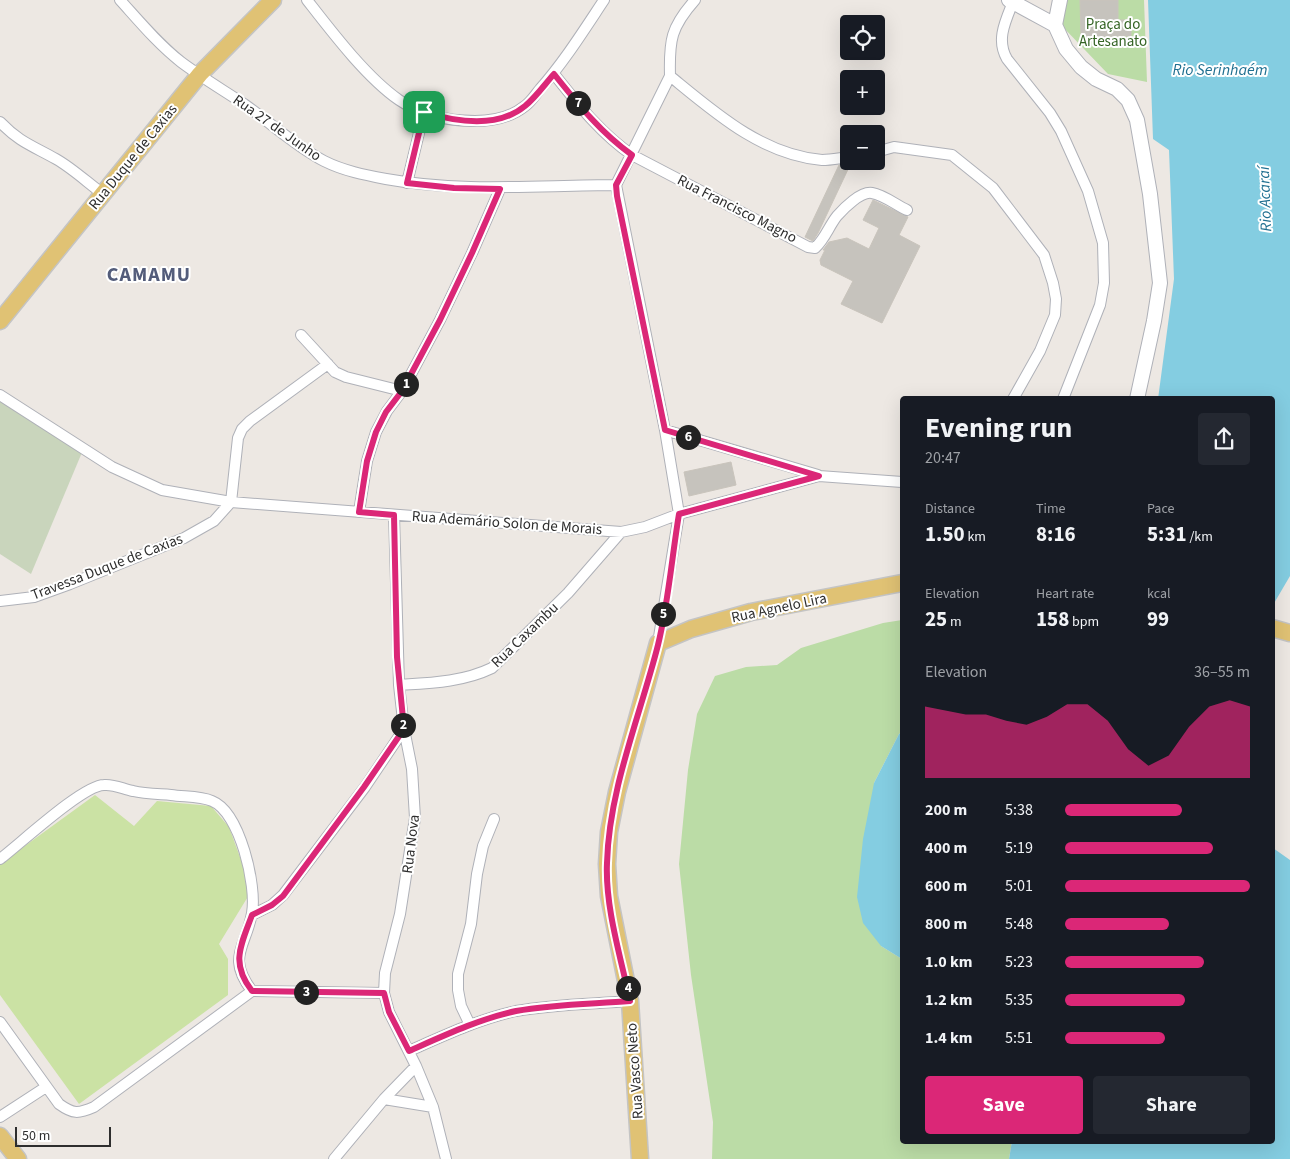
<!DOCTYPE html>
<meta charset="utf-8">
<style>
:root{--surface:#171b24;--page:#242831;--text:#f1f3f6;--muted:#9ea1a6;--accent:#db2777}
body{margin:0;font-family:"Source Sans 3",sans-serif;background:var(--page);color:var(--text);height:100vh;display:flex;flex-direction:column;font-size:19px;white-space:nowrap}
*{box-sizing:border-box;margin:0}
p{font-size:16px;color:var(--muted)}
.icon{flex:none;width:28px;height:28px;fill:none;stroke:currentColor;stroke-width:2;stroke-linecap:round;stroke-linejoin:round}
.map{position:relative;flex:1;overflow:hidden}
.side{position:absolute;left:900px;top:396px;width:375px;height:748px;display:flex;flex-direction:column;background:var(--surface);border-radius:5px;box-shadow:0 5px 20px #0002}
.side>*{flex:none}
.fabs{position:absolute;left:840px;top:15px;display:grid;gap:10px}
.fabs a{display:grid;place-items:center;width:45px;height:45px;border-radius:5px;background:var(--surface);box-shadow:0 5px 20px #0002;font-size:25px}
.scale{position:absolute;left:15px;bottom:12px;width:96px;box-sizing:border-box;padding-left:5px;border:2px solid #2e2e2e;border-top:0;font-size:14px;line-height:18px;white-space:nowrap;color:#2e2e2e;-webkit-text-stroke:4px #fff;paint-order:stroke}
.pin{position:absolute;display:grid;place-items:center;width:42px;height:42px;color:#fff;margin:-21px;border-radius:10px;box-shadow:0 2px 8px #0006}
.km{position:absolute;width:25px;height:25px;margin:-12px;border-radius:50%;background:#222;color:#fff;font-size:14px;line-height:25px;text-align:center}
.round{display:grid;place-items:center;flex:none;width:52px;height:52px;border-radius:5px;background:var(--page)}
.head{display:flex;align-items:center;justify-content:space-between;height:85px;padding:0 25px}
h1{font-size:28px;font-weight:700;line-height:38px}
.metrics{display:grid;grid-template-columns:repeat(3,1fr);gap:8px;height:85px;padding:5px 25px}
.metrics div{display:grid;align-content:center}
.metrics b{font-size:21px;font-weight:700}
.metrics small{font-size:14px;font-weight:400}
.metrics p{font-size:14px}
.chart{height:140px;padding:10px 25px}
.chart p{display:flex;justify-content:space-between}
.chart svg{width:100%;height:90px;margin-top:5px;fill:var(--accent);opacity:.7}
.cta{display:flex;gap:10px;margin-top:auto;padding:10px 25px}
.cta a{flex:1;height:58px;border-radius:5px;background:var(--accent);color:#fff;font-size:20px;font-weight:700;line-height:58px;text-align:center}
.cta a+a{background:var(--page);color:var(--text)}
ul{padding:0 25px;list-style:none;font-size:16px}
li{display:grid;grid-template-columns:80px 60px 1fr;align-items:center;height:38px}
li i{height:12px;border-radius:6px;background:var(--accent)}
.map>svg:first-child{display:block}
.green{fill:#bbdca6}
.cemetery{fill:#c9d5bc}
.pitch{fill:#cbe2a4}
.water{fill:#84cde1}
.building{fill:#c6c3bd;stroke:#c9c4bc}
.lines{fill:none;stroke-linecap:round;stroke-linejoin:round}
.street-casing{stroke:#afb1b8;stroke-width:12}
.secondary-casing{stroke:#afb1b8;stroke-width:16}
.primary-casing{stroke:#c4c4c4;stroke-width:19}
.street{stroke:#fff;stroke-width:10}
.secondary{stroke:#fff;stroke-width:14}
.primary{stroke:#e0c274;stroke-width:16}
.route-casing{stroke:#fff;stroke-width:10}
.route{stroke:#db2777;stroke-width:6}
.labels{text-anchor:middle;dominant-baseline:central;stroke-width:4;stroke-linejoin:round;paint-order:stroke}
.park-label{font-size:15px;fill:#356425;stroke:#fff}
.street-label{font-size:15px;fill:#2e2e2e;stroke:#fff}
.water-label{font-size:16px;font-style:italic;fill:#1f6f90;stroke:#fff}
.district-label{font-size:20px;font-weight:bold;letter-spacing:1px;fill:#535c7a;stroke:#fff}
</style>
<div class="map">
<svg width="1290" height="1159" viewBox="0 0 1290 1159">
<rect width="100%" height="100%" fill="#ede8e3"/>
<path class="green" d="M1065,0H1144L1147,82L1108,74L1061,25Z
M902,620V732L899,734L874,783L881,946L902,959V1141H1012L1009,1159H712L713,1122L691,975L679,864L688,770L697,714L715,676L746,667L777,665L801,648L883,623Z"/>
<path class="cemetery" d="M0,397L83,450L31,574L0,554Z"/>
<path class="pitch" d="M95,795L134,826L157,801L211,806L229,827L252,890L219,944L228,959V995L79,1104L0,995V864Z"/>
<path class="water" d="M1148,0H1290V576L1273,605L1272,399H1158L1174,279L1169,150L1153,139Z
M902,732V959L881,946L863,923L857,897L863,839L874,783L899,734Z
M1273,848L1290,860V1159H1009L1012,1141H1272Z"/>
<path class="building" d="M1080,0H1118V20H1131V36L1081,37Z
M851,163L818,233L813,241L805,237L839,165Z
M873,200L908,217L899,235L920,246L882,323L841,304L853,281L821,265L820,260L825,250H823L829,242L847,238L869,249L879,228L863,220Z
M731,462L736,485L689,496L684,472Z"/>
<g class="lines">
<g class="street-casing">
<path id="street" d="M120,0C139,21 158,44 181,62C201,77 223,90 244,104C271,123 295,146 324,161C344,171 365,175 386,179C463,193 539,185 616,185
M307,0C332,32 366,77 399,100C421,115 449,121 475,121C493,121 510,118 525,106C531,102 535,95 540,89C564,62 584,30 604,0
M1013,2C1005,22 996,40 1007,59L1050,113L1061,131L1088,191L1103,243L1104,283L1100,305L1063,399
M554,74C578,104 600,133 632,155L808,247L815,248C825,239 829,226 837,216C844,208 861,191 872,193C884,195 896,205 907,210
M670,76C714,112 762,155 822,160C831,160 840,158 849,157
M0,122C19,142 33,146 56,159C72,168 88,183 103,194
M876,152L894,147L952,155L993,188L1044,255L1053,283L1056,299L1055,315L1040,351L1013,399
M407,183L424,112
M301,335L335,372L346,377L402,391
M0,395L112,467L162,490L231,502L621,532L645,527L679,514L819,476L902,482
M665,430L818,475
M359,512L367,461L376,432L387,411L402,391L440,320L472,253L500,189
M394,515L399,685L404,729L412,769L415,818L400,914L385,973L384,993L389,1012L416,1066L433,1107L446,1159
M0,601L34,597L70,584L184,538L214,521L231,502L238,438L242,429L250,421L328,364
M658,643L679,514L665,430L616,185L670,76C669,40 671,27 695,0
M399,685C431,683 463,682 492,668L568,593L621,532
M0,859C20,844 83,785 104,785C114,784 123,789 133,791C145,794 159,794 171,795C184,797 200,796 212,801C240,812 257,886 252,913C246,947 226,957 252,991
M252,915L272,905L283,895L365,787L404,729
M252,991L384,993
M0,1022L59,1104C73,1114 78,1114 94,1107L252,991
M470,1025L461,1006L458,990V974L471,924L477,874L483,846L494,819
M409,1051C443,1036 479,1019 516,1011C554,1004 592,1004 630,1001
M384,1099L433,1107
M0,1117L46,1087
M334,1159L384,1099L416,1066"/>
</g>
<g class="secondary-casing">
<path id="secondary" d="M1009,0L1055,25
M1060,0L1055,25L1066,49L1081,67L1096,79L1117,89L1128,100L1137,120L1150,194L1160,283L1154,321L1137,399"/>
</g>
<g class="primary-casing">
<path id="primary" d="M0,321L200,74L273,0
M1272,628L1290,633
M0,1136L18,1159
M640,1159L630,1001L609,896L607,864L609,832L617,792L658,643L691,629L751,612L902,583"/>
</g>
<use href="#street" class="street"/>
<use href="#secondary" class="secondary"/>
<use href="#primary" class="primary"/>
</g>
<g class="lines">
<g class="route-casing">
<path id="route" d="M554,74C578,104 600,132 632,155L616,185L617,196L665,430L819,476L679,514C672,556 668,605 658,645C640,716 609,789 607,863C605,907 621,958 630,1001C592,1004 554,1004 516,1011C479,1019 443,1036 409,1051L389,1012L384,993L252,991C230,963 241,945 252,915L272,905L283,896L364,787L404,729L397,657L394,515L359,512L367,461L376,432L386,412L402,391L440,320L472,253L500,189L454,188L407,183L424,112C456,122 497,129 525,106C536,97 545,84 554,74Z"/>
</g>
<use href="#route" class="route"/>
</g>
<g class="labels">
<g class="park-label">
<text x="1113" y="24">Praça do<tspan x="1113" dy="17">Artesanato</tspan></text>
</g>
<g class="street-label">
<text transform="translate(277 128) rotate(35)">Rua 27 de Junho</text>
<text transform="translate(133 157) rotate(-51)">Rua Duque de Caxias</text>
<text transform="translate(737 209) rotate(27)">Rua Francisco Magno</text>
<text transform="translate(507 523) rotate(4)">Rua Ademário Solon de Morais</text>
<text transform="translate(107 567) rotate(-21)">Travessa Duque de Caxias</text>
<text transform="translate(779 608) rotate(-12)">Rua Agnelo Lira</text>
<text transform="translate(525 635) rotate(-44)">Rua Caxambu</text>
<text transform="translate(411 844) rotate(-83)">Rua Nova</text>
<text transform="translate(635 1071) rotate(-94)">Rua Vasco Neto</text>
</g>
<g class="water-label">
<text x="1220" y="70">Rio Serinhaém</text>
<text transform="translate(1265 199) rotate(-92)">Rio Acaraí</text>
</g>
<g class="district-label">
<text x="149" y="275">CAMAMU</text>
</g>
</g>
</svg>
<div class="fabs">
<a><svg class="icon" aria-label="locate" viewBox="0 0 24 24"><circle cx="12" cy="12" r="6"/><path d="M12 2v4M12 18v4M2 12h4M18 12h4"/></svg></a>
<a>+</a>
<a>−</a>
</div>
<div class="scale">50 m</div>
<div class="pin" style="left:424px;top:112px;background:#1e9e55"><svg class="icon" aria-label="arrive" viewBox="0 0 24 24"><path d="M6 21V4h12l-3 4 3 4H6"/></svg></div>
<b class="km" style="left:406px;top:384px">1</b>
<b class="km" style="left:403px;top:725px">2</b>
<b class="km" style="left:306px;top:992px">3</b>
<b class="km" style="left:628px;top:988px">4</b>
<b class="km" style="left:663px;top:614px">5</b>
<b class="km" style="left:688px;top:437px">6</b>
<b class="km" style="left:578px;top:103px">7</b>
<section class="side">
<div class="head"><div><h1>Evening run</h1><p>20:47</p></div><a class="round"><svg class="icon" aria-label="share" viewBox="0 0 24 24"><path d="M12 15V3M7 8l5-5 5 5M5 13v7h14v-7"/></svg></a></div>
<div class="metrics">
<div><p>Distance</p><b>1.50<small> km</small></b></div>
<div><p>Time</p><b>8:16</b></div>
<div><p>Pace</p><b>5:31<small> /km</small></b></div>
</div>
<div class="metrics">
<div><p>Elevation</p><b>25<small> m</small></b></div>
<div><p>Heart rate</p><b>158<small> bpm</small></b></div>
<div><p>kcal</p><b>99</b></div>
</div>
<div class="chart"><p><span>Elevation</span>36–55 m</p>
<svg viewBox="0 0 160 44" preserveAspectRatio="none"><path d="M0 44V9L10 11L20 13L30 13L40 16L50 18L60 14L70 8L80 8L90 16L100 30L110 38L120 33L130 19L140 9L150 6L160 9V44z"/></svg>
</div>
<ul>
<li><b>200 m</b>5:38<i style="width:63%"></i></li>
<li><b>400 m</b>5:19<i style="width:80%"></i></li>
<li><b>600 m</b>5:01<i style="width:100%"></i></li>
<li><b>800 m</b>5:48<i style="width:56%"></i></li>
<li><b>1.0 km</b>5:23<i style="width:75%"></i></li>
<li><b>1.2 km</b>5:35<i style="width:65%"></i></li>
<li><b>1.4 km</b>5:51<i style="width:54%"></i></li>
</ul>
<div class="cta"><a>Save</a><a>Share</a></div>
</section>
</div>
